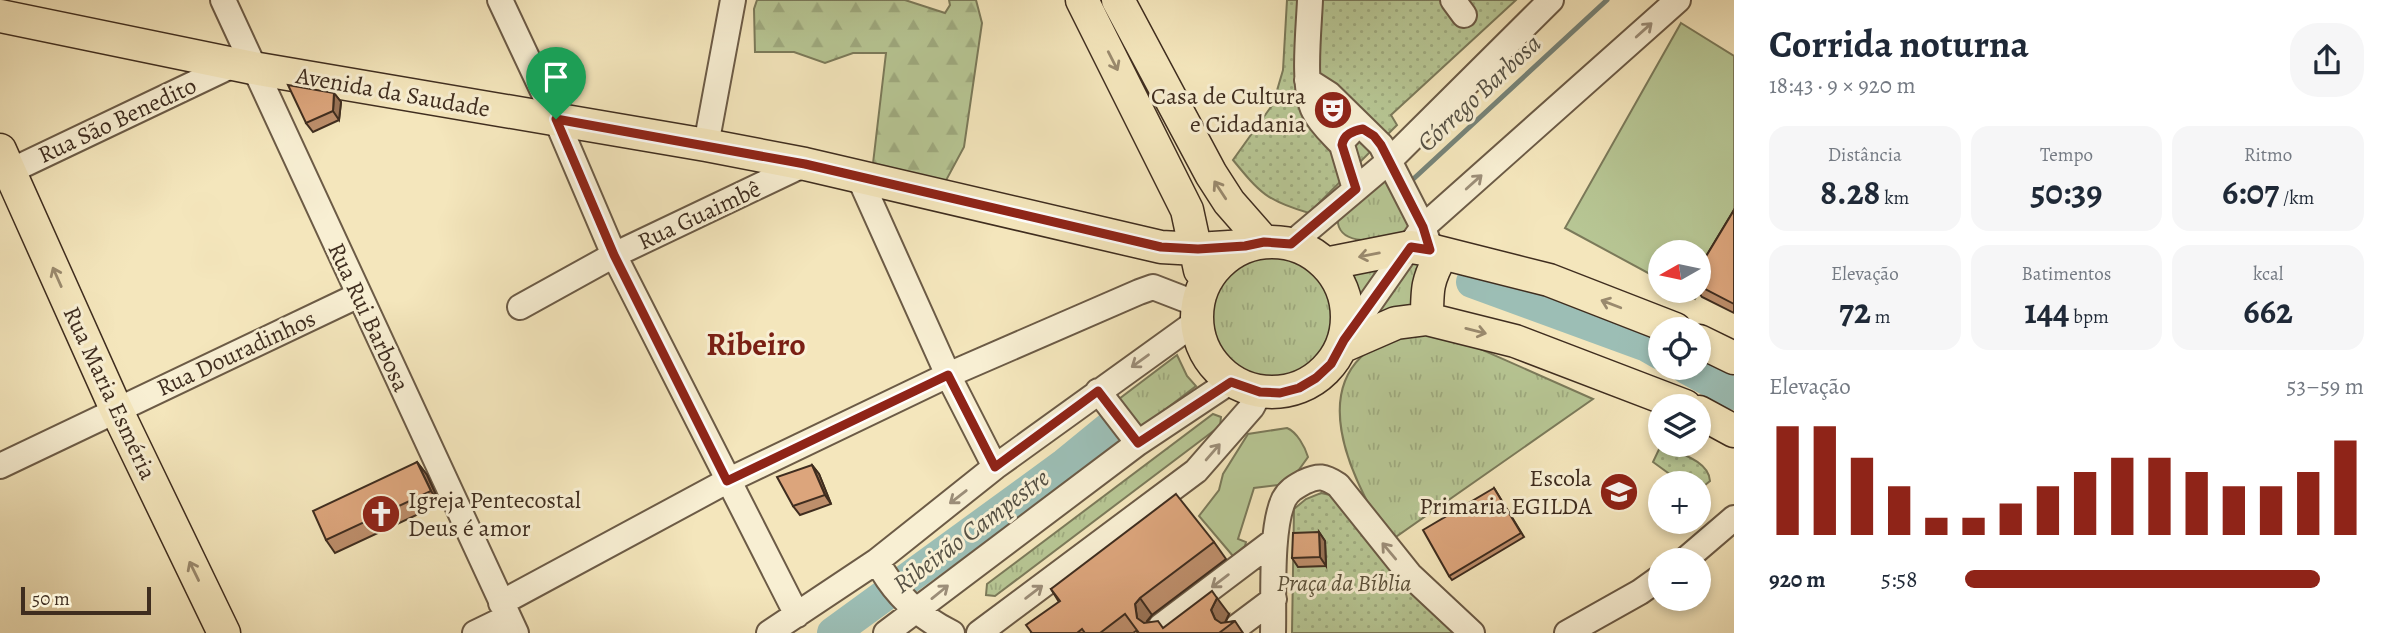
<!DOCTYPE html>
<html lang="pt">
<meta charset="utf-8">
<style>
:root{--surface:#fff;--page:#f6f6f7;--text:#1f2937;--muted:#747a83;--accent:#8f2418}
body{margin:0;font-family:Alegreya,serif;background:var(--page);color:var(--text);height:100vh;display:flex;flex-direction:column;font-size:26px;white-space:nowrap}
*{box-sizing:border-box;margin:0}
p{font-size:23px;color:var(--muted)}
.icon{flex:none;width:38px;height:38px;fill:none;stroke:currentColor;stroke-width:2;stroke-linecap:round;stroke-linejoin:round}
.map{position:relative;flex:1;overflow:hidden}
.side{display:flex;flex-direction:column;background:var(--surface);width:665px}
.side>*{flex:none}
.needle{width:46px;rotate:261deg}
.buttons{position:absolute;left:1648px;top:240px;display:grid;gap:14px}
.buttons a{display:grid;place-items:center;width:63px;height:63px;border-radius:50%;background:var(--surface);box-shadow:0 4px 10px #0003;font-size:35px}
.scale{position:absolute;left:21px;bottom:18px;width:130px;box-sizing:border-box;padding-left:7px;border:4px solid #3f2d1f;border-top:0;font-size:19px;line-height:24px;white-space:nowrap;color:#3f2d1f;-webkit-text-stroke:5px #f8efd3;paint-order:stroke}
.pin{position:absolute;display:grid;place-items:center;width:60px;height:60px;color:#fff;margin:-72px -30px;border-radius:50% 50% 50% 0;rotate:-45deg;box-shadow:0 0 7px #0007}
.pin .icon{rotate:45deg}
.round{display:grid;place-items:center;flex:none;width:74px;height:74px;border-radius:28px;background:var(--page)}
.overview{display:flex;align-items:center;justify-content:space-between;height:119px;padding:0 35px}
h1{font-size:38px;font-weight:700;line-height:52px}
.metrics{display:grid;grid-template-columns:repeat(3,1fr);gap:10px;height:119px;padding:7px 35px}
.metrics div{display:grid;align-content:center;border-radius:18px;background:var(--page);text-align:center}
.metrics b{font-size:35px;font-weight:700}
.metrics small{font-size:19px;font-weight:400}
.metrics p{font-size:19px}
.chart{height:196px;padding:14px 35px}
.chart p{display:flex;justify-content:space-between}
.chart svg{width:100%;height:126px;margin-top:7px;stroke:var(--accent);stroke-width:6}
ul{padding:0 35px;list-style:none;font-size:23px}
li{display:grid;grid-template-columns:112px 84px 1fr;align-items:center;height:52px}
li i{height:18px;border-radius:9px;background:var(--accent)}
main{display:flex;flex:1;min-height:0}
.map>svg:first-child{display:block}
.grass{fill:url(#grass-tufts);stroke:#7b7a5a;stroke-width:2}
.forest{fill:url(#forest-firs);stroke:#7b7a5a;stroke-width:2}
.park{fill:url(#park-dots);stroke:#7b7a5a;stroke-width:2}
.garden{fill:#b7c694;stroke:#7b7a5a;stroke-width:2}
.lines{fill:none;stroke-linecap:round;stroke-linejoin:round}
.stream{stroke:#778479;stroke-width:5}
.river{stroke:#9cbeb5;stroke-width:32}
.minor-casing{stroke:#6c5b46;stroke-width:28}
.major-casing{stroke:#3f2d1f;stroke-width:35}
.minor{stroke:#f8efd3;stroke-width:24}
.major{stroke:#f4e6bc;stroke-width:32}
.wall{fill:#bd8e6b;stroke:#3f2d1f;stroke-width:2}
.shaded-wall{fill:#9a7457;stroke:#3f2d1f;stroke-width:2}
.building{fill:#dca57c;stroke:#3f2d1f;stroke-width:2}
.oneway{stroke:#9c8e79}
.oneway2{stroke:#9a8a6e}
.route-casing{stroke:#fff;stroke-width:14}
.route{stroke:#8f2418;stroke-width:9}
.labels{text-anchor:middle;dominant-baseline:central;stroke-width:6;stroke-linejoin:round;paint-order:stroke}
.street-label{font-size:24px;fill:#3f2d1f;stroke:#f8efd3}
.poi-label{font-size:24px;fill:#3f2d1f;stroke:#f8efd3;text-anchor:end}
.park-label{font-size:24px;font-style:italic;fill:#5d533c;stroke:#f8efd3}
.water-label{font-size:26px;font-style:italic;fill:#565144;stroke:#f8efd3}
.district-label{font-size:32px;font-weight:bold;fill:#7a1f14;stroke:#f8efd3}
</style>
<main>
<div class="map">
<svg width="1734" height="633" viewBox="0 0 1734 633">
<defs>
<pattern id="grass-tufts" width="24" height="20" patternUnits="userSpaceOnUse" patternTransform="scale(1.75)"><rect width="24" height="20" fill="#b7c694"/><path d="M3 7l-1-3M5 7V3M7 7l1-3M15 17l-1-3M17 17v-4M19 17l1-3" fill="none" stroke="#9eaa7f"/></pattern>
<pattern id="forest-firs" width="22" height="20" patternUnits="userSpaceOnUse" patternTransform="scale(1.75)"><rect width="22" height="20" fill="#b7c694"/><path d="M5 1l3.5 6h-7zM16 11l3.5 6h-7z" fill="#9eaa7f"/></pattern>
<pattern id="park-dots" width="8" height="8" patternUnits="userSpaceOnUse" patternTransform="scale(1.75)"><rect width="8" height="8" fill="#b7c694"/><path d="M2 2h.1M6 6h.1" fill="none" stroke="#9eaa7f" stroke-width="1.8" stroke-linecap="round"/></pattern>
</defs>
<rect width="100%" height="100%" fill="#f4e6bc"/>
<filter id="stains"><feTurbulence type="fractalNoise" baseFrequency=".00286" numOctaves="4"/><feColorMatrix values="0 0 0 0 .2 0 0 0 0 .09 0 0 0 0 .02 0 0 0 .5 -.17"/></filter>
<radialGradient id="worn" r=".72"><stop offset=".6" stop-color="#630" stop-opacity="0"/><stop offset="1" stop-color="#630" stop-opacity=".3"/></radialGradient>
<path class="grass" d="M1380,173L1419,223L1415,231C1397,237 1348,250 1339,227C1337,222 1338,216 1341,211C1351,197 1368,185 1380,173Z
M1210 316a63 63 0 1 1 126 0a63 63 0 1 1-126 0Z
M1410,260H1424L1420,311L1372,321Z
M1349,265L1386,266L1358,300L1354,276Z
M1442,332L1593,399L1390,541C1361,495 1311,406 1361,357C1381,337 1416,335 1442,332Z
M1177,355L1187,376L1196,386L1141,428L1119,399Z
M1213,414L1221,417L1220,426L995,596L986,595L987,584Z"/>
<path class="forest" d="M757,0H905L945,13L950,5L949,0H976L982,23L964,147L943,186L872,172L886,53H853L825,63L794,52H755L754,9Z"/>
<path class="park" d="M1287,0H1516L1391,115L1397,125L1309,213C1267,201 1260,193 1233,160L1273,104L1283,70Z
M1661,445C1677,453 1709,460 1710,481L1699,490V483H1682L1653,462Z
M1321,493L1344,498L1461,633H1292L1294,509L1306,499Z"/>
<path class="garden" d="M1681,23L1734,56V233L1695,299L1680,291L1699,290V252H1661V280L1565,228Z
M1287,428C1297,432 1305,447 1308,457L1298,471L1278,485L1254,488L1238,539L1246,542L1245,546L1233,556L1199,516L1219,490L1223,474L1248,434Z"/>
<g class="lines">
<path class="stream" d="M1409,183L1607,0"/>
<path class="river" d="M1472,282L1647,346L1661,354
M1686,368L1734,394
M833,633L1065,464L1109,428"/>
<g class="minor-casing">
<path id="minor" d="M223,0L516,633
M500,0L556,119L614,255L797,615
M1310,0C1309,27 1302,89 1314,111C1320,124 1333,135 1342,145
M1453,0L1464,15
M1307,80L1329,94L1381,145L1423,227L1428,242
M1349,134L1343,140L1342,145L1355,189
M706,145L733,0
M0,176L235,64
M859,177L948,375L995,467
M1291,244L1388,162L1551,0
M520,307L614,255L805,164
M1344,340L1423,227L1678,0
M1098,391L1138,443
M0,466L359,295
M1685,560L1734,518
M877,561C894,594 919,617 952,633
M501,603L727,481L948,375L1139,292L1153,287L1197,304
M1161,626L1275,540
M1238,626L1274,599
M475,633L508,617
M769,633L877,561L995,467L1196,322
M886,633L1138,443L1231,381
M979,633L1196,471L1252,407L1260,392
M1273,633C1274,599 1270,528 1284,499C1289,490 1295,487 1304,482C1319,475 1324,476 1338,485L1410,575L1472,633
M1567,633L1640,592L1661,577"/>
</g>
<g class="major-casing">
<path id="major" d="M1082,0L1187,210L1200,270
M1118,0L1211,174L1229,202L1264,242
M0,16L253,68L706,145L805,164L1161,247L1197,249L1245,246
M0,150L116,409L224,633
M1197 317a75 75 0 1 1 150 0a75 75 0 1 1-150 0Z
M1325,264L1411,247L1430,250L1549,280L1675,329
M1427,319C1427,289 1427,280 1442,254
M1699,341L1734,358
M1341,347L1396,323L1427,319L1515,341L1685,406
M1699,412L1734,431"/>
</g>
<use href="#minor" class="minor"/>
<use href="#major" class="major"/>
</g>
<path class="wall" d="M334,93L341,102L339,120L313,132L306,123Z
M1734,210V313L1702,297L1697,290H1699V268Z
M417,462L427,475L440,504L335,553L326,540Z
M812,465L819,474L831,504L800,515L793,506Z
M1494,488L1524,537L1452,580L1449,576Z
M1319,532L1325,541L1326,566L1298,567L1292,558Z
M1214,542L1226,559L1152,615L1147,621V623L1163,628L1229,614L1225,623L1235,621L1243,633H1138L1136,631L1133,633H1031L1059,602L1051,589Z"/>
<path class="shaded-wall" d="M334,93L341,102L339,120L333,111Z
M417,462L427,475L440,504L431,491Z
M812,465L819,474L831,504L825,495Z
M1319,532L1325,541L1326,566L1320,557Z
M1140,598L1152,615L1147,621L1149,633L1137,618L1135,604Z
M1217,598L1229,614L1223,627L1215,619L1211,610Z"/>
<path class="building" d="M288,85L334,93L333,111L306,123Z
M1734,210V304L1699,286V268Z
M417,462L431,491L326,540L313,511Z
M812,465L825,495L793,506L777,477Z
M1494,488L1521,533L1449,576L1423,530Z
M1176,494L1214,542L1140,598L1135,604L1137,618L1144,623L1158,621L1163,628L1212,591L1217,598L1211,610L1215,619L1221,623L1235,621L1219,633H1139L1125,614L1100,633H1085L1082,629L1077,633H1032L1026,625L1060,601L1051,589Z
M1319,532L1320,557L1292,558L1293,533Z"/>
<defs><path id="oneway-shaft" d="M-6 0H5M1.5-3L5.5 0L1.5 3" fill="none" stroke-width="1.6" stroke-linecap="round" stroke-linejoin="round" transform="scale(1.75)"/></defs>
<g class="oneway">
<use href="#oneway-shaft" transform="translate(1644 30) rotate(-42)"/>
<use href="#oneway-shaft" transform="translate(1474 182) rotate(-42)"/>
<use href="#oneway-shaft" transform="translate(1140 361) rotate(144)"/>
<use href="#oneway-shaft" transform="translate(1213 452) rotate(-49)"/>
<use href="#oneway-shaft" transform="translate(958 497) rotate(142)"/>
<use href="#oneway-shaft" transform="translate(1389 551) rotate(-130)"/>
<use href="#oneway-shaft" transform="translate(1220 581) rotate(143)"/>
<use href="#oneway-shaft" transform="translate(940 592) rotate(-39)"/>
<use href="#oneway-shaft" transform="translate(1034 592) rotate(-37)"/>
</g>
<g class="oneway2">
<use href="#oneway-shaft" transform="translate(1113 61) rotate(63)"/>
<use href="#oneway-shaft" transform="translate(1220 190) rotate(-123)"/>
<use href="#oneway-shaft" transform="translate(1369 255) rotate(169)"/>
<use href="#oneway-shaft" transform="translate(57 277) rotate(-114)"/>
<use href="#oneway-shaft" transform="translate(1611 304) rotate(-159)"/>
<use href="#oneway-shaft" transform="translate(1476 331) rotate(14)"/>
<use href="#oneway-shaft" transform="translate(194 571) rotate(-116)"/>
</g>
<g class="lines">
<g class="route-casing">
<path id="route" d="M556,119L805,164L1161,247L1198,249L1245,246L1264,242L1291,244L1356,189L1342,145C1344,134 1353,131 1363,129L1374,136L1381,145L1423,227L1430,250L1411,247L1344,340L1331,364L1316,378L1299,388L1280,393L1260,392L1231,382L1138,443L1098,391L995,467L948,375L727,481L614,255Z"/>
</g>
<use href="#route" class="route"/>
</g>
<defs>
<g id="theatre-disc" transform="scale(2.0125)"><circle r="9.5" fill="#8f2418" stroke="#f8efd3"/><path d="M-5-5.5Q0-4 5-5.5V0Q5 5 0 6Q-5 5-5 0ZM-3.3-2.5H-1v1.5H-3.3ZM1-2.5H3.3v1.5H1ZM-2.8 1Q0 5.5 2.8 1Z" fill="#fff"/></g>
<g id="school-disc" transform="scale(2.0125)"><circle r="9.5" fill="#8f2418" stroke="#f8efd3"/><path d="M0-5L7-2L0 1L-7-2ZM-4 1L0 2.5L4 1V4Q0 6-4 4Z" fill="#fff"/></g>
<g id="church-disc" transform="scale(2.0125)"><circle r="9.5" fill="#8f2418" stroke="#f8efd3"/><path d="M-1.2-6h2.4v3.5h3.3v2.4h-3.3V6h-2.4V-.1h-3.3v-2.4h3.3Z" fill="#fff"/></g>
</defs>
<g fill-rule="evenodd">
<use href="#theatre-disc" x="1333" y="110"/>
<use href="#school-disc" x="1619" y="492"/>
<use href="#church-disc" x="381" y="514"/>
</g>
<g class="labels">
<g class="street-label">
<text transform="translate(393 92) rotate(10)">Avenida da Saudade</text>
<text transform="translate(117 120) rotate(-25)">Rua São Benedito</text>
<text transform="translate(699 215) rotate(-25)">Rua Guaimbê</text>
<text transform="translate(369 317) rotate(65)">Rua Rui Barbosa</text>
<text transform="translate(236 353) rotate(-25)">Rua Douradinhos</text>
<text transform="translate(110 393) rotate(65)">Rua Maria Esméria</text>
</g>
<g class="poi-label">
<text x="1306" y="96">Casa de Cultura<tspan x="1306" dy="28">e Cidadania</tspan></text>
<text x="1592" y="478">Escola<tspan x="1592" dy="28">Primaria EGILDA</tspan></text>
<text x="408" y="500" text-anchor="start">Igreja Pentecostal<tspan x="408" dy="28">Deus é amor</tspan></text>
</g>
<g class="park-label">
<text x="1344" y="583">Praça da Bíblia</text>
</g>
<g class="water-label">
<text transform="translate(1479 93) rotate(-43)">Córrego Barbosa</text>
<text transform="translate(971 531) rotate(-37)">Ribeirão Campestre</text>
</g>
<g class="district-label">
<text x="756" y="344">Ribeiro</text>
</g>
</g>
<rect width="100%" height="100%" filter="url(#stains)"/>
<rect width="100%" height="100%" fill="url(#worn)"/>
</svg>
<div class="buttons">
<a><svg class="needle" viewBox="-14 -14 28 28"><path d="M0-13l5 13h-10z" fill="#e53935"/><path d="M0 13l5-13h-10z" fill="#747a83"/></svg></a>
<a><svg class="icon" aria-label="locate" viewBox="0 0 24 24"><circle cx="12" cy="12" r="6"/><path d="M12 2v4M12 18v4M2 12h4M18 12h4"/></svg></a>
<a><svg class="icon" aria-label="layers" viewBox="0 0 24 24"><path d="M12 4l9 5-9 5-9-5zM3 14l9 5 9-5"/></svg></a>
<a>+</a>
<a>−</a>
</div>
<div class="scale">50 m</div>
<div class="pin" style="left:556px;top:119px;background:#1e9e55"><svg class="icon" aria-label="arrive" viewBox="0 0 24 24"><path d="M6 21V4h12l-3 4 3 4H6"/></svg></div>
</div>
<section class="side">
<div class="overview"><div><h1>Corrida noturna</h1><p>18:43 · 9 × 920 m</p></div><a class="round"><svg class="icon" aria-label="share" viewBox="0 0 24 24"><path d="M12 15V3M7 8l5-5 5 5M5 13v7h14v-7"/></svg></a></div>
<div class="metrics">
<div><p>Distância</p><b>8.28<small> km</small></b></div>
<div><p>Tempo</p><b>50:39</b></div>
<div><p>Ritmo</p><b>6:07<small> /km</small></b></div>
</div>
<div class="metrics">
<div><p>Elevação</p><b>72<small> m</small></b></div>
<div><p>Batimentos</p><b>144<small> bpm</small></b></div>
<div><p>kcal</p><b>662</b></div>
</div>
<div class="chart"><p><span>Elevação</span>53–59 m</p>
<svg viewBox="0 0 160 44" preserveAspectRatio="none"><path d="M5 44V6M15 44V6M25 44V17M35 44V27M45 44V38M55 44V38M65 44V33M75 44V27M85 44V22M95 44V17M105 44V17M115 44V22M125 44V27M135 44V27M145 44V22M155 44V11"/></svg>
</div>
<ul>
<li><b>920 m</b>5:58<i style="width:89%"></i></li>
</ul>
</section>
</main>
